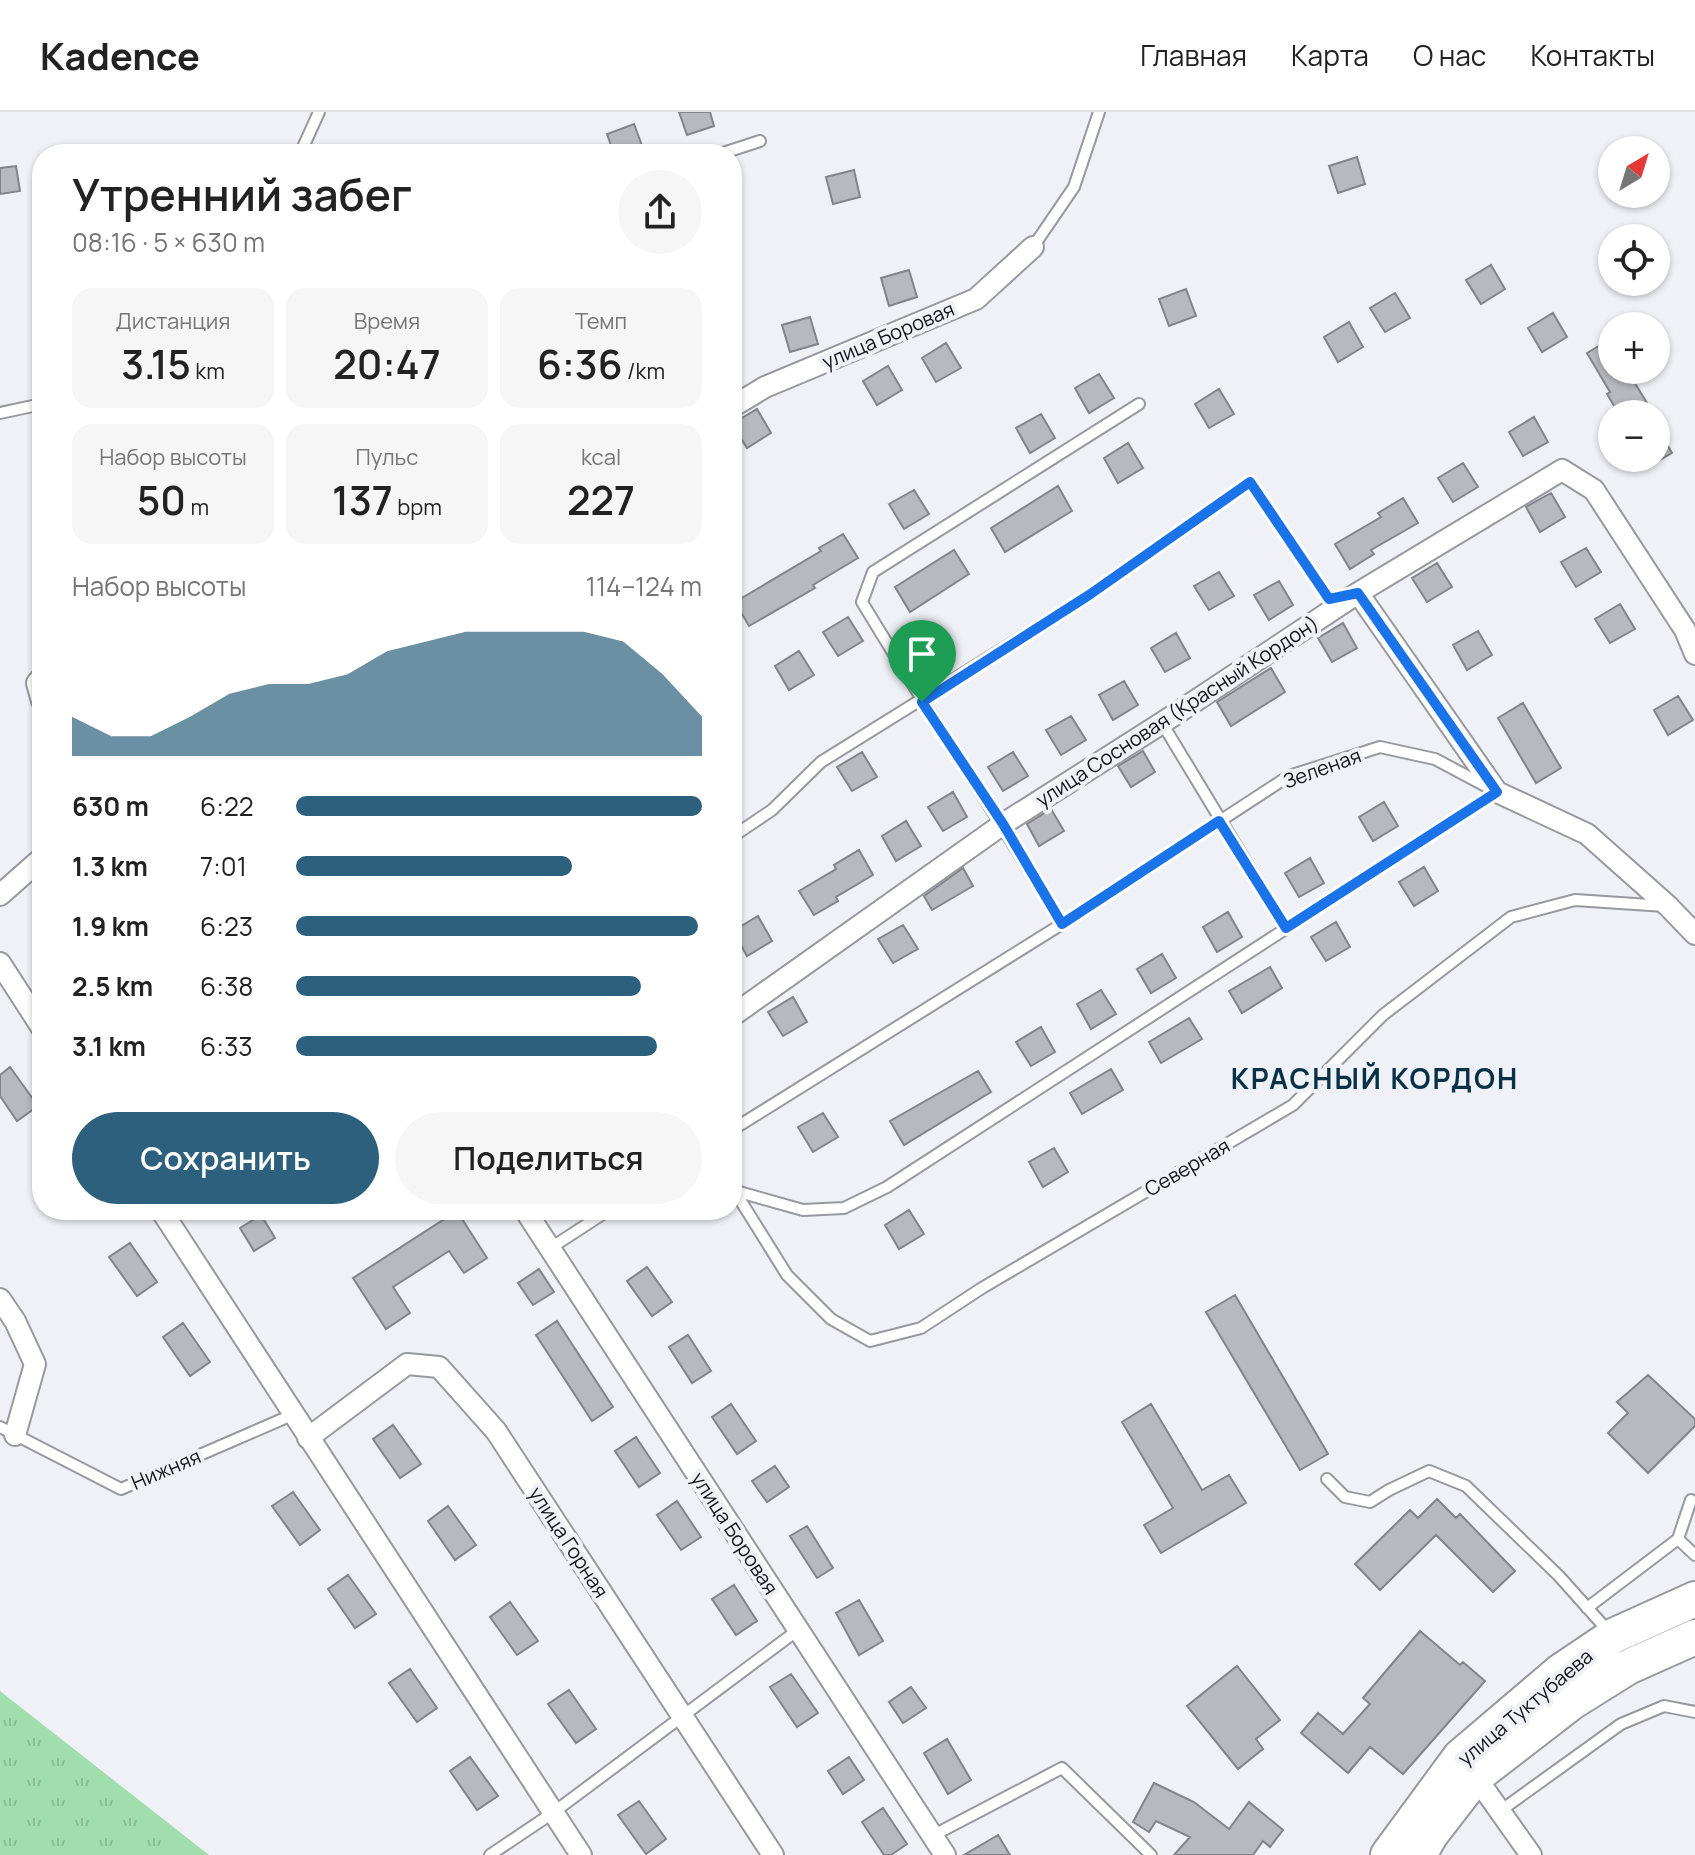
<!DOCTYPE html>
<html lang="ru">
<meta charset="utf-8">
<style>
:root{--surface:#fff;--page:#f6f6f6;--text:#222;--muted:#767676;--line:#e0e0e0;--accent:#2d607d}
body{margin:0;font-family:Manrope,sans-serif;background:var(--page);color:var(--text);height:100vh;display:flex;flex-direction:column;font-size:30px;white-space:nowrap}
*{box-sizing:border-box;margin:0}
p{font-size:26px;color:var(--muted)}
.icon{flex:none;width:44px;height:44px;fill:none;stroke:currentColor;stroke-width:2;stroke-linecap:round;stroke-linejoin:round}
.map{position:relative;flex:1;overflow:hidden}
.drawer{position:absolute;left:32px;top:32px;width:710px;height:1076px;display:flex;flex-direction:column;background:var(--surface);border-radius:32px;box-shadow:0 2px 6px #0004}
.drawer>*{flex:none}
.needle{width:52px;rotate:38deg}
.buttons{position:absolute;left:1598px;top:24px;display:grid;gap:16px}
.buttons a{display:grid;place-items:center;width:72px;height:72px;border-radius:50%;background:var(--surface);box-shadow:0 2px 6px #0004;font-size:40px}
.pin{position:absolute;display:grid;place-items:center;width:68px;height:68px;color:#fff;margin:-82px -34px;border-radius:50% 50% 50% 0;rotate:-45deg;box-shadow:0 0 8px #0007}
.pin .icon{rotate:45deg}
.round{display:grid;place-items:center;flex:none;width:84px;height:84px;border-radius:42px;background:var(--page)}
.head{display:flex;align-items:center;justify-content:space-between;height:136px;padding:0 40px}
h1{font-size:44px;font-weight:600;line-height:60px}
.stats{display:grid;grid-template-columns:repeat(3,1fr);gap:12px;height:136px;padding:8px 40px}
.stats div{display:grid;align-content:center;border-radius:20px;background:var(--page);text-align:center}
.stats b{font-size:40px;font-weight:600}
.stats small{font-size:22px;font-weight:400}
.stats p{font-size:22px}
.chart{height:224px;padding:16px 40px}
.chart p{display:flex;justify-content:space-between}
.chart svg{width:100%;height:144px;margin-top:8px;fill:var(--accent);opacity:.7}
.primary-button{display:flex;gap:16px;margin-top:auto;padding:16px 40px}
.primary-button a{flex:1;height:92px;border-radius:48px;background:var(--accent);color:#fff;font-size:32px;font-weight:600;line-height:92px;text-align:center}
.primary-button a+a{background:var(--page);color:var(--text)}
ul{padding:0 40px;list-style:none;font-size:26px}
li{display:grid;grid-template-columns:128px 96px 1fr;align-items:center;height:60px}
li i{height:20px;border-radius:10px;background:var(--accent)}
header{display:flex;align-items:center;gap:48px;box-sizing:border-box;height:112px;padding:0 40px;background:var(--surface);border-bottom:2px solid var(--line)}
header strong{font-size:38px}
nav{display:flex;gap:44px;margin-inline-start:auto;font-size:28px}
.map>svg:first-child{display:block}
.grass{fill:url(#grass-tufts)}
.building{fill:#b8b9bf;stroke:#838489;stroke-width:2}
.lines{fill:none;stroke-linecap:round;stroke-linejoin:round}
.service-casing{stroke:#97999e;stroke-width:14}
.minor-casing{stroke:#97999e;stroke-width:24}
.trunk-casing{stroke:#97999e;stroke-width:38}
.service{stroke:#fff;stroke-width:10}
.minor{stroke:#fff;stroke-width:20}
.trunk{stroke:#fff;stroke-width:34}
.route-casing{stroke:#fff;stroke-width:16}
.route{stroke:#1a73e8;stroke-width:10}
.labels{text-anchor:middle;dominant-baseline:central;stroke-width:8;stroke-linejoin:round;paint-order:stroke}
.street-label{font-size:20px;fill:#131315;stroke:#f0f1f7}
.district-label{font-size:28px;font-weight:bold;letter-spacing:2px;fill:#063147;stroke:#f0f1f7}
</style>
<header>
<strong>Kadence</strong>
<nav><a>Главная</a><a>Карта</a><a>О нас</a><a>Контакты</a></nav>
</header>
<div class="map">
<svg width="1695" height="1743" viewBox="0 0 1695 1743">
<defs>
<pattern id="grass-tufts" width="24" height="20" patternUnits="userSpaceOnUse" patternTransform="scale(2)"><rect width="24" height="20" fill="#a0dead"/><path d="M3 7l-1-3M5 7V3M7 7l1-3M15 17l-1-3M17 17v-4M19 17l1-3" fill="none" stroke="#89be94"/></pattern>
</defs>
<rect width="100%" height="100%" fill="#f0f1f7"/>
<path class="grass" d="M0,1579L209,1743H0Z"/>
<path class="building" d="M679,0H710L714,14L687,23Z
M634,12L644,39L635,42H614L607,22Z
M1357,45L1365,72L1338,81L1329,54Z
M16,54L20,79L0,82V56Z
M854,58L860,85L833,92L826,65Z
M1491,153L1505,177L1481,192L1466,168Z
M909,158L917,185L889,194L881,166Z
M1186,177L1196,204L1169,214L1159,187Z
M1395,181L1410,206L1385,220L1370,196Z
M1553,201L1567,225L1542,240L1528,216Z
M810,205L818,232L790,240L782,213Z
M1349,210L1363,235L1338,250L1324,225Z
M1612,226V258H1627L1647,291L1628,302H1619L1607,282L1610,280L1587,241Z
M946,231L961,256L936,270L922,246Z
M888,254L902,278L877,293L863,269Z
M1099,262L1114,286L1089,301L1075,276Z
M1219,277L1234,302L1209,316L1195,292Z
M757,297L771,321L747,336L732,312Z
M1041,302L1055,326L1030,341L1016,316Z
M1534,305L1548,330L1523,344L1509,320Z
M1656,314L1672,341L1656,350Z
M1128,331L1143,356L1118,371L1104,346Z
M1463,351L1478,375L1453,390L1438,366Z
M1058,374L1072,399L1005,440L991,416Z
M914,378L929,402L904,417L889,392Z
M1551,381L1565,405L1540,420L1526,395Z
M1403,386L1418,411L1371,438L1374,442L1350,457L1335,432L1381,405L1378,401Z
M843,422L858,446L813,473L815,476L749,514L735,490L821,439L819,436Z
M1586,436L1601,460L1576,475L1561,450Z
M954,438L969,462L910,500L895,475Z
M1437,451L1452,475L1427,490L1412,466Z
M1219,460L1234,484L1209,498L1194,474Z
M1279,469L1293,493L1269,508L1254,483Z
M1620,492L1635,517L1610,531L1595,507Z
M848,505L863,529L838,544L823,520Z
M1343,511L1357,536L1332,550L1318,526Z
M1478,519L1492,543L1467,558L1453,533Z
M1176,521L1190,546L1165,560L1151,536Z
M799,539L814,563L789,578L775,554Z
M1271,556L1285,580L1231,614L1217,590Z
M1124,569L1138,593L1113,608L1099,583Z
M1678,584L1693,608L1668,623L1654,598Z
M1523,591L1561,656L1536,671L1498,606Z
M1071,604L1086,628L1061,643L1046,618Z
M1143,639L1155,660L1131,675L1118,654Z
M862,640L877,665L852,679L837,655Z
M1013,640L1028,664L1003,679L988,655Z
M953,680L967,705L943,719L928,695Z
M1384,690L1398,714L1373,729L1359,705Z
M1051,697L1064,719L1039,734L1027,712Z
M906,709L921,734L896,749L882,724Z
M859,738L873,763L836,785L838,789L814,803L799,779L836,757L834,753Z
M1310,746L1324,771L1299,785L1285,761Z
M1424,755L1438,779L1414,794L1399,770Z
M963,756L973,774L932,798L924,784Z
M1228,800L1242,825L1217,840L1203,815Z
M758,804L772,829L747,844L733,819Z
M1336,810L1350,835L1326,849L1311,825Z
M903,813L918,837L893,851L878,827Z
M1162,842L1176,866L1151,881L1137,857Z
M1270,855L1282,876L1242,901L1229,879Z
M1101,878L1116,902L1091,917L1077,892Z
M793,885L807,910L783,924L768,900Z
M1189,906L1202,927L1161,951L1149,930Z
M1041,915L1055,940L1031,954L1016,930Z
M10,955L38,994L17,1009L0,984V963Z
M1111,957L1123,978L1082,1002L1070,981Z
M978,959L991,980L904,1033L890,1009Z
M823,1001L838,1025L813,1040L798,1015Z
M1054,1036L1068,1060L1043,1075L1029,1050Z
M909,1098L924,1122L899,1137L885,1113Z
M457,1099L487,1146L464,1161L449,1139L393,1175L410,1201L386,1217L353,1166Z
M261,1103L275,1126L254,1139L240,1116Z
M130,1131L157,1170L137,1184L109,1145Z
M647,1155L672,1190L652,1204L627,1169Z
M539,1157L554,1180L533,1193L518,1171Z
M1235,1183L1328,1342L1300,1358L1206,1200Z
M557,1209L613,1295L592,1309L536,1223Z
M183,1211L210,1250L190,1264L163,1225Z
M688,1223L711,1259L692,1271L669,1235Z
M1648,1263L1695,1307V1314L1648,1361L1608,1321L1628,1301L1617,1290Z
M731,1292L756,1329L737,1342L712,1305Z
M1151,1292L1202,1378L1229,1363L1246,1391L1161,1441L1144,1413L1173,1396L1122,1310Z
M393,1313L421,1352L400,1366L373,1327Z
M636,1325L660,1361L639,1375L615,1339Z
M775,1354L789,1375L767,1390L752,1369Z
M293,1380L320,1418L300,1433L272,1394Z
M1437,1387L1456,1406L1460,1402L1515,1459L1493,1480L1436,1423L1380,1478L1355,1452L1410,1398L1418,1406Z
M677,1389L701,1425L681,1438L657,1403Z
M448,1394L476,1433L455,1448L428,1409Z
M807,1414L833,1456L817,1466L790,1424Z
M348,1463L376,1502L355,1516L328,1477Z
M734,1473L757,1509L736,1523L712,1487Z
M859,1488L883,1529L859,1543L836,1501Z
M510,1490L538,1529L517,1543L490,1505Z
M1420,1519L1460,1553L1463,1550L1485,1569L1403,1662L1370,1635L1348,1661L1301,1621L1318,1601L1343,1622L1370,1592L1363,1586Z
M1237,1554L1280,1608L1256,1627L1263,1637L1238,1657L1187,1594Z
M410,1557L437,1596L417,1610L389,1571Z
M791,1562L818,1601L797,1615L770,1575Z
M911,1575L926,1596L903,1611L889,1590Z
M569,1578L596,1617L576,1631L548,1592Z
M947,1627L971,1668L948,1682L924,1641Z
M470,1645L498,1684L477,1698L450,1659Z
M849,1645L864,1668L843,1682L828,1659Z
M1154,1671L1194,1690L1229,1717L1249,1690L1283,1718L1270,1735L1263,1729L1253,1743H1174L1190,1725L1156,1709L1149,1720L1133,1710Z
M639,1689L666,1727L646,1742L618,1703Z
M883,1696L907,1732L891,1743H884L862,1710Z
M998,1723L1010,1743H964Z"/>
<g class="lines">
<g class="service-casing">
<path id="service" d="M300,42L319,0
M720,42L760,29
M1033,135L1074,75L1099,0
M0,301L42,292
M1162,611L1286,816
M732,725L772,698L821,650L1089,483L1250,370L1329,487L1345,484
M1062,812C997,703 927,598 862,490L873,460L1139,292
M732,1018L1062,812L1289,664L1380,635L1435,647L1497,680L887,1075L844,1096L803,1098L732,1078
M734,1078L787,1163L831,1207L870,1229L921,1216L982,1176L1293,993L1383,903L1511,805L1575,788L1665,794
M549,1137L609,1098
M0,1315L121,1377L292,1303
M1327,1367L1345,1385L1370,1390L1389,1378L1429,1359L1466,1374L1559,1464L1609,1520
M1678,1427L1691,1388
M1587,1496L1678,1427L1695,1443
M1500,1699L1621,1612L1664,1594L1695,1600
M932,1724L1062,1656L1151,1743
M490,1743L554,1700L798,1518"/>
</g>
<g class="minor-casing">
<path id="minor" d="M732,295L765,275L976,187L1033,135
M1358,481L1497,680L1587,722L1668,794L1695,822
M42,565L37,571L42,589
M0,783L42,746
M0,851L42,916
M732,904L1003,712L1162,611L1358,481L1562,358L1594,378L1685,518L1695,542
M161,1098L581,1743
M525,1098L945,1743
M0,1187L15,1209L35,1252L15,1323
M308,1326L407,1252L439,1255L496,1319L773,1743
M1470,1657L1531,1743"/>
</g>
<g class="trunk-casing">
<path id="trunk" d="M1388,1743L1460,1645L1561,1559L1613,1524L1695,1487
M1419,1743L1431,1722L1476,1664L1572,1590L1628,1555L1695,1525"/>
</g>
<use href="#service" class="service"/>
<use href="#minor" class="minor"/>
<use href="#trunk" class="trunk"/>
</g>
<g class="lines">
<g class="route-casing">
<path id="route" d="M1250,370L1329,487L1358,481L1497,680L1286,816L1219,709L1062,812L1003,712L922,590L1089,483Z"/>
</g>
<use href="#route" class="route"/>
</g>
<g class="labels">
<g class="street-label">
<text transform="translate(888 223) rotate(-23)">улица Боровая</text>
<text transform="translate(1177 599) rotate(-33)">улица Сосновая (Красный Кордон)</text>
<text transform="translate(1322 656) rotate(-20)">Зеленая</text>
<text transform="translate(1187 1055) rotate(-30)">Северная</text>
<text transform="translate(166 1357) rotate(-23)">Нижняя</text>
<text transform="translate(735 1421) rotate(57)">улица Боровая</text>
<text transform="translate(569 1430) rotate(57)">улица Горная</text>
<text transform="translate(1525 1595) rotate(-40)">улица Туктубаева</text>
</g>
<g class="district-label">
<text x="1375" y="966">КРАСНЫЙ КОРДОН</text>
</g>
</g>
</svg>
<div class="buttons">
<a><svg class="needle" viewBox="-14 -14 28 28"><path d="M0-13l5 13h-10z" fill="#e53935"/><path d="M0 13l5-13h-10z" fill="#767676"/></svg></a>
<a><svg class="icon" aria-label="locate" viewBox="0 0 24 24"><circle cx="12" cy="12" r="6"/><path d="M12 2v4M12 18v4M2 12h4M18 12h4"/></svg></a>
<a>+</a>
<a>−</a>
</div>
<div class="pin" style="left:922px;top:590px;background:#1e9e55"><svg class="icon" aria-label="arrive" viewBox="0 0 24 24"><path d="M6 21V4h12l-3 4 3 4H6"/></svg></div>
<section class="drawer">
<div class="head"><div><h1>Утренний забег</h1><p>08:16 · 5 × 630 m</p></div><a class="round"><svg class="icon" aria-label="share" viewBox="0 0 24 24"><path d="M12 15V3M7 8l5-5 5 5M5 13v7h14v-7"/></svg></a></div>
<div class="stats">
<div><p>Дистанция</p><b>3.15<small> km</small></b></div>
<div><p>Время</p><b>20:47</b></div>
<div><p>Темп</p><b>6:36<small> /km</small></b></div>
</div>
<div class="stats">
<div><p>Набор высоты</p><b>50<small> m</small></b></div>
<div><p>Пульс</p><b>137<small> bpm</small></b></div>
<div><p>kcal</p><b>227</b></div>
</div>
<div class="chart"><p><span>Набор высоты</span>114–124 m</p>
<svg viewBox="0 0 160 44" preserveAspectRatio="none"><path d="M0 44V32L10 38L20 38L30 32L40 25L50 22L60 22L70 19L80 12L90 9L100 6L110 6L120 6L130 6L140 9L150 19L160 32V44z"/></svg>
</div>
<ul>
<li><b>630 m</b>6:22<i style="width:100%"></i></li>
<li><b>1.3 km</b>7:01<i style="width:68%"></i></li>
<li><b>1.9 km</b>6:23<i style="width:99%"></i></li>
<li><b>2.5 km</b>6:38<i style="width:85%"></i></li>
<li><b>3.1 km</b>6:33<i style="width:89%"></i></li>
</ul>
<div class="primary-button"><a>Сохранить</a><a>Поделиться</a></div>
</section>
</div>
